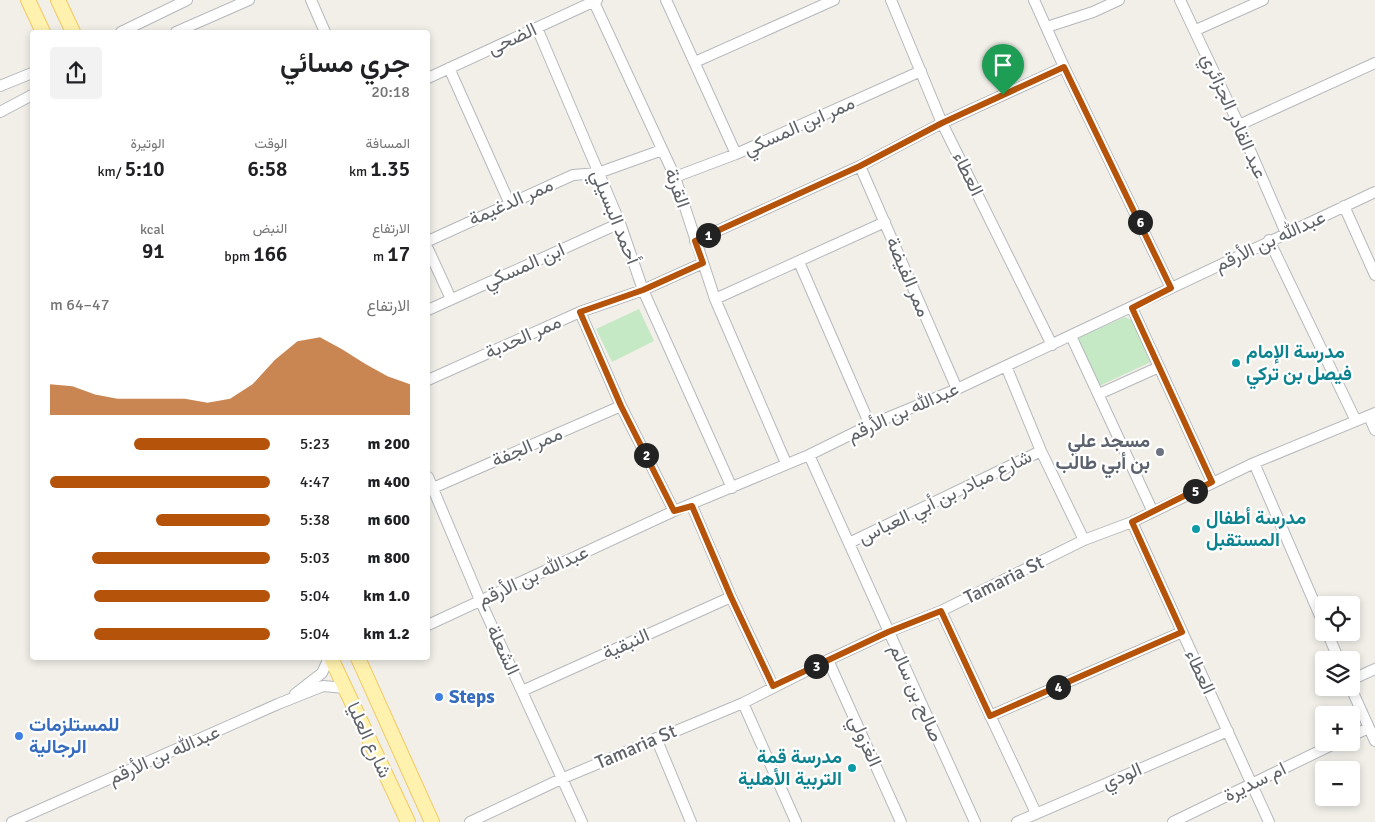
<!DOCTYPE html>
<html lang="ar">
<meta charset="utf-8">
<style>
:root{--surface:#fff;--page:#f2f2f2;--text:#202124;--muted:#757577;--accent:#b45309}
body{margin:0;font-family:Signika,Vazirmatn,sans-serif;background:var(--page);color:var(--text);direction:rtl;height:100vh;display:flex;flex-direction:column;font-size:19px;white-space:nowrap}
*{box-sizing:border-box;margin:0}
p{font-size:16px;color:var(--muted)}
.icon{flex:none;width:28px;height:28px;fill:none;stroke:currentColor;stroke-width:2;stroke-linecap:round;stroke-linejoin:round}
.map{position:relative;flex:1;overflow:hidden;direction:ltr}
.details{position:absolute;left:30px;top:30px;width:400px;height:630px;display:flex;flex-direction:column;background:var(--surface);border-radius:5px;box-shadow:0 2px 8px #0003;direction:rtl}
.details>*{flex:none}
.buttons{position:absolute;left:1315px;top:596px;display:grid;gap:10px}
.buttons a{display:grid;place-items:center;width:45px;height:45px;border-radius:5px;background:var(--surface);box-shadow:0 2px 8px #0003;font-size:25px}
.pin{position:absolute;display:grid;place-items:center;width:42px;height:42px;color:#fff;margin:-51px -21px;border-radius:50% 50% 50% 0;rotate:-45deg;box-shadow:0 0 5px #0007}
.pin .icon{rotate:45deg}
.km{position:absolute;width:25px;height:25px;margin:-12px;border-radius:50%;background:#222;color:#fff;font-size:14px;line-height:25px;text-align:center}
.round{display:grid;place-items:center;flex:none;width:52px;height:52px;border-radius:5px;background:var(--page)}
.summary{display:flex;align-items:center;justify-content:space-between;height:85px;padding:0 20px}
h1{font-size:28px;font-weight:600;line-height:38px}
.metrics{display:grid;grid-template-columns:repeat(3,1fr);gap:8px;height:85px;padding:5px 20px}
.metrics div{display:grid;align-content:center}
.metrics b{font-size:21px;font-weight:600}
.metrics small{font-size:14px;font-weight:400}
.metrics p{font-size:14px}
.chart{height:140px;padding:10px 20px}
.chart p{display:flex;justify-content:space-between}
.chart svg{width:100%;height:90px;margin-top:5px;fill:var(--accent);opacity:.7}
ul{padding:0 20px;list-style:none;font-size:16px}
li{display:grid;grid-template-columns:80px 60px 1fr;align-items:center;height:38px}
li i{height:12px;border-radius:6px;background:var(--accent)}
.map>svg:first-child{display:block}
.green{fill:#c5e8c5}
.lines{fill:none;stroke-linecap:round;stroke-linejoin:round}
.minor-casing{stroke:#b5b8bc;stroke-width:12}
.major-casing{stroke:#f2c960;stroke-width:16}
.minor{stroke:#fff;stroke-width:10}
.major{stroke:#fff2af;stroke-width:14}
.route-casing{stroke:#fff;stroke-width:10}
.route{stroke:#b45309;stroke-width:6}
.culture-dot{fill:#0f9aa8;stroke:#fff;stroke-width:2}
.worship-dot{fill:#6b7280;stroke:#fff;stroke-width:2}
.shop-dot{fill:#3f7fe0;stroke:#fff;stroke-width:2}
.labels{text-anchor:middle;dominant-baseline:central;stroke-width:4.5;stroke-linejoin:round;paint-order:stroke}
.street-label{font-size:19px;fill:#5f6368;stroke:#fff}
.culture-label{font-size:19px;font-weight:bold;fill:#0d838f;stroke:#fff;text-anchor:start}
.worship-label{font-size:19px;font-weight:bold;fill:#5b616d;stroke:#fff;text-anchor:end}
.shop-label{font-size:19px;font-weight:bold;fill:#366cbe;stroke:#fff;text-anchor:start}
</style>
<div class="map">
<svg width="1375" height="822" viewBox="0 0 1375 822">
<rect width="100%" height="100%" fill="#f1efe8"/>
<path class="green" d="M639,309L654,341L612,362L596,329Z
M1125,317L1133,321L1151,362L1099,386L1078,338Z"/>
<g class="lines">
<g class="minor-casing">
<path id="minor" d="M311,0L325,32
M593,0L675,177L715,299L786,463
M666,0L736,154
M891,0L942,123L1052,345
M1034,0L1064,67L1171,288
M1180,0L1239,125L1286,233
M1047,27L1093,12L1119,0
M537,28L620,223L643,290L732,488
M1196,30L1263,0
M121,32L187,0
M176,32L249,0
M695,62L834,0
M449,68L509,202
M428,78L597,0
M0,86L32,73
M0,112L32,95
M1239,125L1375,63
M860,166L957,389
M675,177L736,154L921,71
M1344,206L1375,275
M1269,240L1356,421
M428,241L573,175L598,173L662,150
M695,241L860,166L942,123L1064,67
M428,249L451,299
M799,262L870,425
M715,299L885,222
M1132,308L1212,482
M428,310L620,223
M580,312L621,406L674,511
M1071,336L1153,512
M1006,366L1041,451L1084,540
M428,380L580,312L643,290L703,263
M1099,394L1159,367
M1369,416L1375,430
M809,455L975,822
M1254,463L1324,625
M428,477L480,600L582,822
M433,488L621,406
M692,506L731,597L773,686
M1132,522L1269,822
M849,543L1041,451
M941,611L1036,813
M428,625L674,511L809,455L870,425L957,389L1375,192
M1327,632L1339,660
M828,660L901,822
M1351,680L1375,669
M1351,688L1375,741
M522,691L731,597
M295,694L322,673L329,658
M743,703L796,822
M990,716L1182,632
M1351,736L1369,728
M656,738L691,822
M12,822L278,704L323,686L345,688
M470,822L561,779L743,703L828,660L888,632L941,611L1084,540L1132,522L1254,463L1375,413
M1017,822L1228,731
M1173,822L1338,742"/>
</g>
<g class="major-casing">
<path id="major" d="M28,0L43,32
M58,0L73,32
M331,658L408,822
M358,658L432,822"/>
</g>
<use href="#minor" class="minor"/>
<use href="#major" class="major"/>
</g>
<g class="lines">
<g class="route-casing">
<path id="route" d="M1064,67L1171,288L1132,308L1212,482L1132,522L1182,632L990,716L941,611L888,632L773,686L731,597L692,506L674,511L621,406L580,312L643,290L703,263L695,241L860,166L942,123Z"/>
</g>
<use href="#route" class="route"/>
</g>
<g class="culture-dot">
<circle cx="1236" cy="363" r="5"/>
<circle cx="1196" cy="529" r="5"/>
<circle cx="852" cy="768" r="5"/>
</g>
<circle class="worship-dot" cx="1160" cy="452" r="5"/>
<g class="shop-dot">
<circle cx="439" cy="697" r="5"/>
<circle cx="19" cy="736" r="5"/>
</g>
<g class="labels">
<g class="street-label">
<text transform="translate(512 39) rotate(-25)">الضحى</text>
<text transform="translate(1234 116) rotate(66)">عبد القادر الجزائري</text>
<text transform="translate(799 126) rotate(-24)">ممر ابن المسكي</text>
<text transform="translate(968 174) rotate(64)">العطاء</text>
<text transform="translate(677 188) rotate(70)">القرنة</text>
<text transform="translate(511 202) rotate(-24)">ممر الدغيمة</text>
<text transform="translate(615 217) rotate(68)">أحمد البسيلي</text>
<text transform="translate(1270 241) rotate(-25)">عبدالله بن الأرقم</text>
<text transform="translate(524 266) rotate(-24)">ابن المسكي</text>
<text transform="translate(908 277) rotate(67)">ممر الفيضة</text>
<text transform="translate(523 337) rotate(-24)">ممر الحدبة</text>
<text transform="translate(903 412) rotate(-24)">عبدالله بن الأرقم</text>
<text transform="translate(527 447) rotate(-23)">ممر الجفة</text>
<text transform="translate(945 497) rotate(-26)">شارع مبادر بن أبي العباس</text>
<text transform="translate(533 576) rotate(-25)">عبدالله بن الأرقم</text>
<text transform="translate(1004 580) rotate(-26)">Tamaria St</text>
<text transform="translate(626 644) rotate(-24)">النبقية</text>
<text transform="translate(503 650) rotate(65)">الشعلة</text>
<text transform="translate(1200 672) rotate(65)">العطاء</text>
<text transform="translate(916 693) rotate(66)">صالح بن سالم</text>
<text transform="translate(369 740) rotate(65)">شارع العليا</text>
<text transform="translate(865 741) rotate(66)">الغزولي</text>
<text transform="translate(636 747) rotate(-23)">Tamaria St</text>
<text transform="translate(164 755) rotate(-24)">عبدالله بن الأرقم</text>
<text transform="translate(1122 776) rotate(-23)">الودي</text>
<text transform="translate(1255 782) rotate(-26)">ام سديرة</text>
</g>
<g class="culture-label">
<text x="1246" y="352">مدرسة الإمام<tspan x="1246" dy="22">فيصل بن تركي</tspan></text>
<text x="1206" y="518">مدرسة أطفال<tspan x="1206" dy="22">المستقبل</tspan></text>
<text x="842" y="757" text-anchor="end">مدرسة قمة<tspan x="842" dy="22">التربية الأهلية</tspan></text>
</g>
<g class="worship-label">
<text x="1150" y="441">مسجد علي<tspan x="1150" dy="22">بن أبي طالب</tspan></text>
</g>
<g class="shop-label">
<text x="449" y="697">Steps</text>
<text x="29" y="725">للمستلزمات<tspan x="29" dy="22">الرجالية</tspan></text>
</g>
</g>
</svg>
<div class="buttons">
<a><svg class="icon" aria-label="locate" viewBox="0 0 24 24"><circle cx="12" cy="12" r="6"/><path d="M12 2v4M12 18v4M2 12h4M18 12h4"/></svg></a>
<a><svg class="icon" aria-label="layers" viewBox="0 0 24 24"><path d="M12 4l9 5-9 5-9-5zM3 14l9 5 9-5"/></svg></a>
<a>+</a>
<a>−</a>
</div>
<div class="pin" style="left:1003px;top:95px;background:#1e9e55"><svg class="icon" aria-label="arrive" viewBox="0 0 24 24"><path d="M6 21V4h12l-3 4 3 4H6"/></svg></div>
<b class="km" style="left:708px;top:235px">1</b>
<b class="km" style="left:646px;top:455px">2</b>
<b class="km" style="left:816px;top:666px">3</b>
<b class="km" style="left:1058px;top:687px">4</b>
<b class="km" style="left:1195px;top:491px">5</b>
<b class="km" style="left:1140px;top:222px">6</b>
<section class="details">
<div class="summary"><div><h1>جري مسائي</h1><p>20:18</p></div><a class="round"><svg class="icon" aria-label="share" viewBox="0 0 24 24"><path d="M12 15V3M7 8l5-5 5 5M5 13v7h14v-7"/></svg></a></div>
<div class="metrics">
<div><p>المسافة</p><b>1.35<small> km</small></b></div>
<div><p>الوقت</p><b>6:58</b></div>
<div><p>الوتيرة</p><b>5:10<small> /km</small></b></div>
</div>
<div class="metrics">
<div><p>الارتفاع</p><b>17<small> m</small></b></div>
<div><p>النبض</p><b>166<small> bpm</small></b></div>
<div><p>kcal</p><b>91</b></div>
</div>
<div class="chart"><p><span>الارتفاع</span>47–64 m</p>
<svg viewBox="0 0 160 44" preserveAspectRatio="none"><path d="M0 44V29L10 30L20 34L30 36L40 36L50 36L60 36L70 38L80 36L90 29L100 17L110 8L120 6L130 12L140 19L150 25L160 29V44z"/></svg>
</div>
<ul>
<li><b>200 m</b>5:23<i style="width:62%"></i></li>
<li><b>400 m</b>4:47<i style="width:100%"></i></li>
<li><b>600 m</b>5:38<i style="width:52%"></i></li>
<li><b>800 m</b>5:03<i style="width:81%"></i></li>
<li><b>1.0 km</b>5:04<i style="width:80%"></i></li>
<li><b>1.2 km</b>5:04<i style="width:80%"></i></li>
</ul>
</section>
</div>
